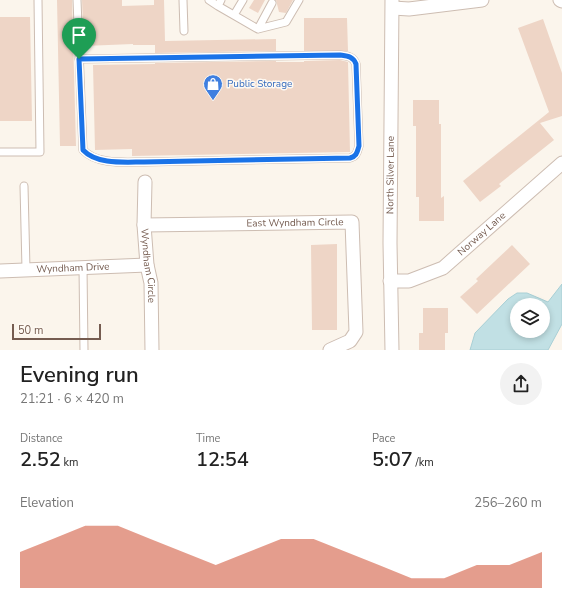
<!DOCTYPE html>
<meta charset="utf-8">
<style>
:root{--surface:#fff;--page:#f2f2f2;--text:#222;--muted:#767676;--accent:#da745d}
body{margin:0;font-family:"Nunito Sans",sans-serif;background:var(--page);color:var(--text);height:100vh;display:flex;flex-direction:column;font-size:15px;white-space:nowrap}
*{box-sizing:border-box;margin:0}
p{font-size:13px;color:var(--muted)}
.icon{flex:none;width:22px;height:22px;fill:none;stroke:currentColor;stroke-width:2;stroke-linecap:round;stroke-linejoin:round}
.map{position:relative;height:350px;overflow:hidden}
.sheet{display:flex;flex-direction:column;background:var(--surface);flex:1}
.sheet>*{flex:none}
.controls{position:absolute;left:510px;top:298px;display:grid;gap:8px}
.controls a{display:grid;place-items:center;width:40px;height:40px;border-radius:50%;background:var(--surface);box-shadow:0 2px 6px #0003;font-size:20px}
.scale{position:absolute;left:12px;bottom:10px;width:89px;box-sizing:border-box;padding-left:4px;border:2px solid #755c50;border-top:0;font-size:11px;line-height:14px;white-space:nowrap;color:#755c50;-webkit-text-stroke:3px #fef9f2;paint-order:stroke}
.pin{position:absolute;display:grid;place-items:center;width:34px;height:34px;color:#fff;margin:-41px -17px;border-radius:50% 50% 50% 0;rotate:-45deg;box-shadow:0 0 4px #0007}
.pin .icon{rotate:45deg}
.round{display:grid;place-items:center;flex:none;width:42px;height:42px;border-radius:21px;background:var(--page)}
.headline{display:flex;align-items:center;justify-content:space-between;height:68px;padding:0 20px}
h1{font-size:22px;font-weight:600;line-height:30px}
.stats{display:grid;grid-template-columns:repeat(3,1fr);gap:6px;height:68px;padding:4px 20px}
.stats div{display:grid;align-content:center}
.stats b{font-size:20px;font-weight:600}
.stats small{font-size:11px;font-weight:400}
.stats p{font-size:11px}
.chart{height:112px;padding:8px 20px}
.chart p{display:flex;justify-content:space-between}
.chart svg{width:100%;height:72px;margin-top:4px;fill:var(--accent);opacity:.7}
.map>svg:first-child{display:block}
.water{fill:#c1e0e4;stroke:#a8cfd5;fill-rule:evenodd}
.building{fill:#eed5c6}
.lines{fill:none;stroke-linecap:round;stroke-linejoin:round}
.service-casing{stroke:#cdbdb2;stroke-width:9}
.minor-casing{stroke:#cdbdb2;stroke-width:15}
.service{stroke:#fff;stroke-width:7}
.minor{stroke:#fff;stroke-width:13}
.route-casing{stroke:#fff;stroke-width:8}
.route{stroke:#1a73e8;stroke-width:5}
.labels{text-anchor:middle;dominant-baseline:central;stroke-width:3;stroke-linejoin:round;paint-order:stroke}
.shop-label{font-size:10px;fill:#366cbe;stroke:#fef9f2;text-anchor:start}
.street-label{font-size:10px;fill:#755c50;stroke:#fef9f2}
</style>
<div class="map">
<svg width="562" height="350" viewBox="0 0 562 350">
<rect width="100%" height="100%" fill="#fbf5ec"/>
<path class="water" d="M562,284V324L548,350H470L475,333L508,299L517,293H527L548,302ZM517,305H543V331H517Z"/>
<path class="building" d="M57,0H72L76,146H60Z
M82,0H122V6L154,5V0H164L165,41L276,39V51L155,53V45H133V44L84,46Z
M254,0H265L258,13L249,8Z
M276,0H293L286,13L279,12Z
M0,17H30L32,121H0Z
M304,18H347L348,51H304Z
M543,19L562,73V116L540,123L554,140L499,184L501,186L480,202L463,181L549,112L518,28Z
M340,60L348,62L350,152L132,156V149L95,150L93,65L155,64V63L276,61V62H304V61Z
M413,100H439V124H441V198L444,196V221H419V197H416V126H413Z
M337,244V330H312L311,245Z
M512,245L530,264L477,314L460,297L478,281L476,279Z
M423,308H448V333H445V350H419V333H423Z"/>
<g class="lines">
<g class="service-casing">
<path id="service" d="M77,0L83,150C97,165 125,162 144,162L350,158C357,156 357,152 359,146L356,64C353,56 347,56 340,55L79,59
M183,0L184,31
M209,0L218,6
M221,0L218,6L258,29L286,22L299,0
M234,15L243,0
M258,29L272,3
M0,152H40L38,0
M24,186L26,269
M83,267L84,350"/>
</g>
<g class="minor-casing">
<g id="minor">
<path d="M560,0L562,1"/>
<path d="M393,8L409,9L482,0"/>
<path id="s1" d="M145,182L144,225L147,265L151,283L152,350"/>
<path id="s2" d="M144,225L352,222L356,332L350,341L330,350"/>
<path id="s3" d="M0,271L147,265"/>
<path id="s4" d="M390,281H409L443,268L562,163"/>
<path id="s5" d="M392,350L390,243L392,0"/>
</g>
</g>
<use href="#service" class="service"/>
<use href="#minor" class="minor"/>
</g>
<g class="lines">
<g class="route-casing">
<path id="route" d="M340,55C347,56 353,56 356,64L359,146C357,152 357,156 350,158L144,162C125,162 97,165 83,150L79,59Z"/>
</g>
<use href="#route" class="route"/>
</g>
<defs>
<g id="shop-pin" transform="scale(1)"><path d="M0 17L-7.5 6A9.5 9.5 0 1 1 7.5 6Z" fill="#3f7fe0" stroke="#fef9f2"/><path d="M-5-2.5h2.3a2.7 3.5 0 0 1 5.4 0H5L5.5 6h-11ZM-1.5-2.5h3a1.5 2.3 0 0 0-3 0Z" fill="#fff"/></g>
</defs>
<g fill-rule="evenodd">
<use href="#shop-pin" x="213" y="84"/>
</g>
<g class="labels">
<g class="shop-label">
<text x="227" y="84">Public Storage</text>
</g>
<g class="street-label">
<text stroke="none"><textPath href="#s5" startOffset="175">North Silver Lane</textPath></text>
<text stroke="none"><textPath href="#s2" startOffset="151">East Wyndham Circle</textPath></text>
<text stroke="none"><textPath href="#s4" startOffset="107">Norway Lane</textPath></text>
<text stroke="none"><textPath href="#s1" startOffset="84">Wyndham Circle</textPath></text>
<text stroke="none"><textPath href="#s3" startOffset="73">Wyndham Drive</textPath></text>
</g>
</g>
</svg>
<div class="controls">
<a><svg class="icon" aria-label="layers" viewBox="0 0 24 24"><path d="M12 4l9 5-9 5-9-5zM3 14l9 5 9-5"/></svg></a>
</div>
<div class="scale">50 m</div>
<div class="pin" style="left:79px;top:59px;background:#1e9e55"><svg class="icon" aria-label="arrive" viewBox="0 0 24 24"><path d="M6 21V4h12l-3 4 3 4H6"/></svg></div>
</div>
<section class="sheet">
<div class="headline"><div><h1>Evening run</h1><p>21:21 · 6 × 420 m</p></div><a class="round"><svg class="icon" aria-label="share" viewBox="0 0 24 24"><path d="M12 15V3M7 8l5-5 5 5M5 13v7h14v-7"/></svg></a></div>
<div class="stats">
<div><p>Distance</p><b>2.52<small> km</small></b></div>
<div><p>Time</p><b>12:54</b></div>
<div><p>Pace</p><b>5:07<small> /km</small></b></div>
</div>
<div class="chart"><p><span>Elevation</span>256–260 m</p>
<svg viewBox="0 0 160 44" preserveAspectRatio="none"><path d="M0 44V22L10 14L20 6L30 6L40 14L50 22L60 30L70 22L80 14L90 14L100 22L110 30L120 38L130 38L140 30L150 30L160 22V44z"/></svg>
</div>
</section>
